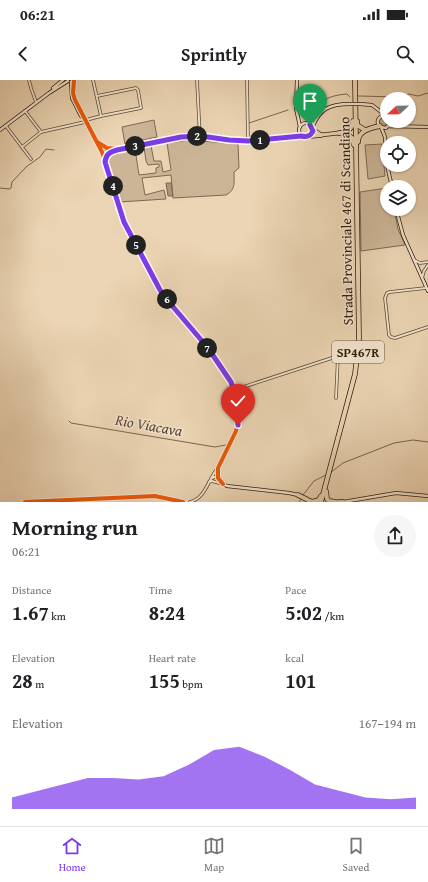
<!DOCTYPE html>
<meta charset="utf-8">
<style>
:root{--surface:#fff;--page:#f6f6f6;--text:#202124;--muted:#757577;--line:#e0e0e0;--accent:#7c3aed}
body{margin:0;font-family:"Gentium Book Plus",serif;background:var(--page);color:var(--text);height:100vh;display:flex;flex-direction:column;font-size:15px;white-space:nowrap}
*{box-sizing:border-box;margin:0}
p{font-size:13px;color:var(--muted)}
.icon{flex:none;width:22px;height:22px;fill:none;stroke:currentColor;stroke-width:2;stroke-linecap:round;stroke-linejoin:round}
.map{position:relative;height:422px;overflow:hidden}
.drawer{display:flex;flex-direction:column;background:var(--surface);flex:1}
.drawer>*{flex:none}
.needle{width:26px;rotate:248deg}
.controls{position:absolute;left:380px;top:12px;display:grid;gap:8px}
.controls a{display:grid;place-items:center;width:36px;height:36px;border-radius:50%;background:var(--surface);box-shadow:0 1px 3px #0004;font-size:20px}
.pin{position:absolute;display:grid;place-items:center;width:34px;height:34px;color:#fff;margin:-41px -17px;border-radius:50% 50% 50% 0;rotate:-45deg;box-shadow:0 0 4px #0007}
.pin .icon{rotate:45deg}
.km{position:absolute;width:20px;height:20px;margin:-10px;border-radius:50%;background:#222;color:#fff;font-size:11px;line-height:20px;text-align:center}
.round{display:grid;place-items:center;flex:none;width:42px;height:42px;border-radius:21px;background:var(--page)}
.overview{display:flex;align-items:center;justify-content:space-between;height:68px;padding:0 12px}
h1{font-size:22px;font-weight:700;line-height:30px}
.metrics{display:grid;grid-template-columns:repeat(3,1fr);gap:6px;height:68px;padding:4px 12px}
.metrics div{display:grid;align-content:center}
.metrics b{font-size:20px;font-weight:700}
.metrics small{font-size:11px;font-weight:400}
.metrics p{font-size:11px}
.chart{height:112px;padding:8px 12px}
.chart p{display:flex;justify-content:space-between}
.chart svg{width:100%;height:72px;margin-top:4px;fill:var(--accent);opacity:.7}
.status{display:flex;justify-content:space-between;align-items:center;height:28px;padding:0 20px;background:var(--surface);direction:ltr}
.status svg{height:11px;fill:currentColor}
header{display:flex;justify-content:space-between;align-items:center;height:52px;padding:0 12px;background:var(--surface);font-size:18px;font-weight:700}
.tabs{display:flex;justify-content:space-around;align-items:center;height:56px;border-top:1px solid var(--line);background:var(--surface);font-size:11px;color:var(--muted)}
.tabs a{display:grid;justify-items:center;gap:2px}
.tabs .selected{color:var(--accent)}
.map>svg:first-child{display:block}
.green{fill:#ccb597;stroke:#7e6852}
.water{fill:#ac967b;stroke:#7a654f}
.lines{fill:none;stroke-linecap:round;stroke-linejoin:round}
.stream{stroke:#7a654f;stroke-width:1}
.street-casing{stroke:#5e4a36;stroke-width:3.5}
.secondary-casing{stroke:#2f1b0c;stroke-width:4}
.primary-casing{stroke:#2f1b0c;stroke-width:4.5}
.highway-casing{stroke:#2f1b0c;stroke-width:5.5}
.street{stroke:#f3e4ce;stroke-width:2}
.secondary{stroke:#f3e4ce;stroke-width:2.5}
.primary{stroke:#ecd5b4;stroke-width:3}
.highway{stroke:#ecd5b4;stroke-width:4}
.secondary-bridge-casing{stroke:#2f1b0c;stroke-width:4;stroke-linecap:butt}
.secondary-bridge{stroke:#f3e4ce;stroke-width:2.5}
.cycleway-casing{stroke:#f3e4ce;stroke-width:6}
.cycleway{stroke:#e8590c;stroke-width:4}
.route-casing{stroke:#fff;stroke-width:8}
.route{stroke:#7c3aed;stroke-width:5}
.labels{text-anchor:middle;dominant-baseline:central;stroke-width:3;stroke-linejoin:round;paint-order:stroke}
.shield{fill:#f3e4ce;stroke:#6a5746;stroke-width:1}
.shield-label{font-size:13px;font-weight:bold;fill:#2f1b0c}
.street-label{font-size:14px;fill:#2f1b0c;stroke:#f3e4ce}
.water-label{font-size:15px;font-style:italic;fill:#5b4633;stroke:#f3e4ce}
</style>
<div class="status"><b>06:21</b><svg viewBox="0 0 49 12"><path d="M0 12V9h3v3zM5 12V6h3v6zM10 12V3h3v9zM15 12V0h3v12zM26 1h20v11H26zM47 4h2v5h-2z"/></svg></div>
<header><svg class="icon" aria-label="back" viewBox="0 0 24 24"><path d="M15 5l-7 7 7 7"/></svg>Sprintly<svg class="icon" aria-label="search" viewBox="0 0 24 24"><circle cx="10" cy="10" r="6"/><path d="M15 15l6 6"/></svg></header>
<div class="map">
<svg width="428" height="422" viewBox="0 0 428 422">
<rect width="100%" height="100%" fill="#ecd5b4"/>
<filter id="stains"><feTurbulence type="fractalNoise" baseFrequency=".005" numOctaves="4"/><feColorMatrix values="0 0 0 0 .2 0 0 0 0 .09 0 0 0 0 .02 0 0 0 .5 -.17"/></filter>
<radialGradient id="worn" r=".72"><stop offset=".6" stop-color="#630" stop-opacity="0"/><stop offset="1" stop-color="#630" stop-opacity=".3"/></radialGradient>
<path class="green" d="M378.5 42a4.5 4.5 0 1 1 9 0a4.5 4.5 0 1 1-9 0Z
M154,40L157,57L125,64L122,47Z
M189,60L238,64L239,88L234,92C234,102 236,110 226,115L173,118L171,95L142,98L145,115L164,110L166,119L119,122L107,81L108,77L111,74L135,69L139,95L156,93V88L159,87V84L148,85L146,81L144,67L151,66L154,81H161L163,92L171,90L167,63Z
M382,64L385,96L368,99L365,65Z
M387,108V129H394L398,149L405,165L361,171L360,112Z"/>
<path class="water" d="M166,103H171L173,116H168Z"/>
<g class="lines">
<path class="stream" d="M358,16L400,17L409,14L418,16L428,13
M301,26L314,27C324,18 334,15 347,14L350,17
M249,43L288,30
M106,71L111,70
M0,108L9,109L11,108L12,102L26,87L40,77L46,69L54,70
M69,341L71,343L215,367L226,365
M330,393L343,383L394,363L413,360L428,362
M303,415L314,401L326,395
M299,422L302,418"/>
<g class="street-casing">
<path id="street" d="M29,0L31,8L36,22
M197,0L200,58
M247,0L248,61
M97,16L136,8L138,10L141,28L101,36
M25,31L41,52
M86,40L101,36L93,0
M6,46L31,79
M22,67L41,52L85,42
M414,180L420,183L428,182
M422,198L424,191L428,185
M426,208L390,212L387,213L385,218L389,255L391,257L395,258L428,247
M234,310L341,275
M336,318L338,276
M211,399L214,397L218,398
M209,402L212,401L223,404
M25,422L155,416L183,422
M190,422C206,418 208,399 218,388"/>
</g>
<g class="secondary-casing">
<path id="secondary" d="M297,0L296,28L300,47
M74,1L73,13L75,20L102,72L125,142L163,215L208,268L225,291L233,307L238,340L237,349L219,385L218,392L220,401L223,404L227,406L289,413L298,415
M71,2L72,18L81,36L83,37
M53,8L63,0
M360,24L372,25L385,35
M387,36H382C377,38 376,44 381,47L386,48L389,44L390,41
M299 50a7 7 0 1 1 14 0a7 7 0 1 1-14 0Z
M388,46L428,47
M381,47L385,57L387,81
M312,48C320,28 330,24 350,24
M0,50L49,13L68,1
M97,62L107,68L117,69L181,57L201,56L229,61H248L303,56
M102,72L108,73L116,70
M387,85L392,107
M396,129L403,155L428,211
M343,422L396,413L428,416"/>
</g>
<g class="primary-casing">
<path id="primary" d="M321,55L339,53"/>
</g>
<g class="highway-casing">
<path id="highway" d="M357,41V45L365,50
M313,50L319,54
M339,53C346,53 353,49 353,41
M345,53L352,58L354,65
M309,56L321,55
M358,62C358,51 370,48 380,46
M326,411L327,419L329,421L336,422
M298,415L312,422
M312,422L319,420L321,416
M321,422L355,294L359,258L355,0
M339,422H343"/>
</g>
<use href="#street" class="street"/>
<use href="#secondary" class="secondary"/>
<use href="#primary" class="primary"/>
<use href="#highway" class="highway"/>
<g class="secondary-bridge-casing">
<path id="secondary-bridge" d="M350,24H360"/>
</g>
<use href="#secondary-bridge" class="secondary-bridge"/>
<g class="cycleway-casing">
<path id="cycleway" d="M74,1L73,13L75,20L102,72L125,142L163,215L208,268L231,301L236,319L238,340L236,351L218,388V398L223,404
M97,62L107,68L117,69L181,57L201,56L229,61H248L303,56
M25,422L155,416L183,422"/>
</g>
<use href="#cycleway" class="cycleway"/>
</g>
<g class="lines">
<g class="route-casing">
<path id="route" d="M238,345L236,318L231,302L208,268L163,215L159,208L124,142L105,82C106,74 110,72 117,70L181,57L201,56L229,60L248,61L301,56C306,57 310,57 313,51L310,45"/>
</g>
<use href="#route" class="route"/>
</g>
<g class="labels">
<rect class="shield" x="332" y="261" width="52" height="22" rx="3"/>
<g class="shield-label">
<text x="358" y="272">SP467R</text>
</g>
<g class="street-label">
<text transform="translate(346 141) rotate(-91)">Strada Provinciale 467 di Scandiano</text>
</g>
<g class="water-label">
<text transform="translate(149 345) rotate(10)">Rio Viacava</text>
</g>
</g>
<rect width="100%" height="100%" filter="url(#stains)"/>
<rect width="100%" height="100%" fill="url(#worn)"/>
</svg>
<div class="controls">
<a><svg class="needle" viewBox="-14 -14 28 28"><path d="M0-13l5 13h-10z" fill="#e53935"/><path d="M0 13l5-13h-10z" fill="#757577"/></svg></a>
<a><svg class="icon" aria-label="locate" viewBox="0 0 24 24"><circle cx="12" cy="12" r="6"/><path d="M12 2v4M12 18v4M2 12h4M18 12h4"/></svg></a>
<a><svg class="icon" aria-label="layers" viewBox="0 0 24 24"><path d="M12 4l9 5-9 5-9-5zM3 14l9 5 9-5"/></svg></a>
</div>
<div class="pin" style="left:310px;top:45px;background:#1e9e55"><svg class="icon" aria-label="arrive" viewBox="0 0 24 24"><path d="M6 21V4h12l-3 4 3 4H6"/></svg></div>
<div class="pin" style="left:238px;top:345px;background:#d93025"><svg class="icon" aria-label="check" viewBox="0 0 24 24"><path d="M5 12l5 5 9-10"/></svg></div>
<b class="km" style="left:260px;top:60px">1</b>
<b class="km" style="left:197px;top:56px">2</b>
<b class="km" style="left:135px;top:66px">3</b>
<b class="km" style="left:113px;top:106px">4</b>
<b class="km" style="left:136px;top:165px">5</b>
<b class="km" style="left:167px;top:219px">6</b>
<b class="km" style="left:207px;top:268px">7</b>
</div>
<section class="drawer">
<div class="overview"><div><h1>Morning run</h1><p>06:21</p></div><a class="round"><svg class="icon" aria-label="share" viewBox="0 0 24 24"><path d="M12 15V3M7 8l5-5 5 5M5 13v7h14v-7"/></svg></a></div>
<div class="metrics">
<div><p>Distance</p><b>1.67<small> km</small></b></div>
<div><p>Time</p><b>8:24</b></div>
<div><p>Pace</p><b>5:02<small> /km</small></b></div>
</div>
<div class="metrics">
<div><p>Elevation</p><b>28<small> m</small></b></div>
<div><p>Heart rate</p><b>155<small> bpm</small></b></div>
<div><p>kcal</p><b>101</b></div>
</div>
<div class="chart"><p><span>Elevation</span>167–194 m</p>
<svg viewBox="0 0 160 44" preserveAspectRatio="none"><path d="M0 44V37L10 33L20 29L30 25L40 25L50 26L60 24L70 17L80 8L90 6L100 12L110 20L120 29L130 33L140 37L150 38L160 37V44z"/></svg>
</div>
</section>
<nav class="tabs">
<a class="selected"><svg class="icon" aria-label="home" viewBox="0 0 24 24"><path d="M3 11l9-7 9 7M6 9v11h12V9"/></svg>Home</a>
<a><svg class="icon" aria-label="map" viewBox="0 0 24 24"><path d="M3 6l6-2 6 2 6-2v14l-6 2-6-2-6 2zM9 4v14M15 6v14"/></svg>Map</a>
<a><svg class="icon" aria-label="saved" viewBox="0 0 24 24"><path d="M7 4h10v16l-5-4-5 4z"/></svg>Saved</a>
</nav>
